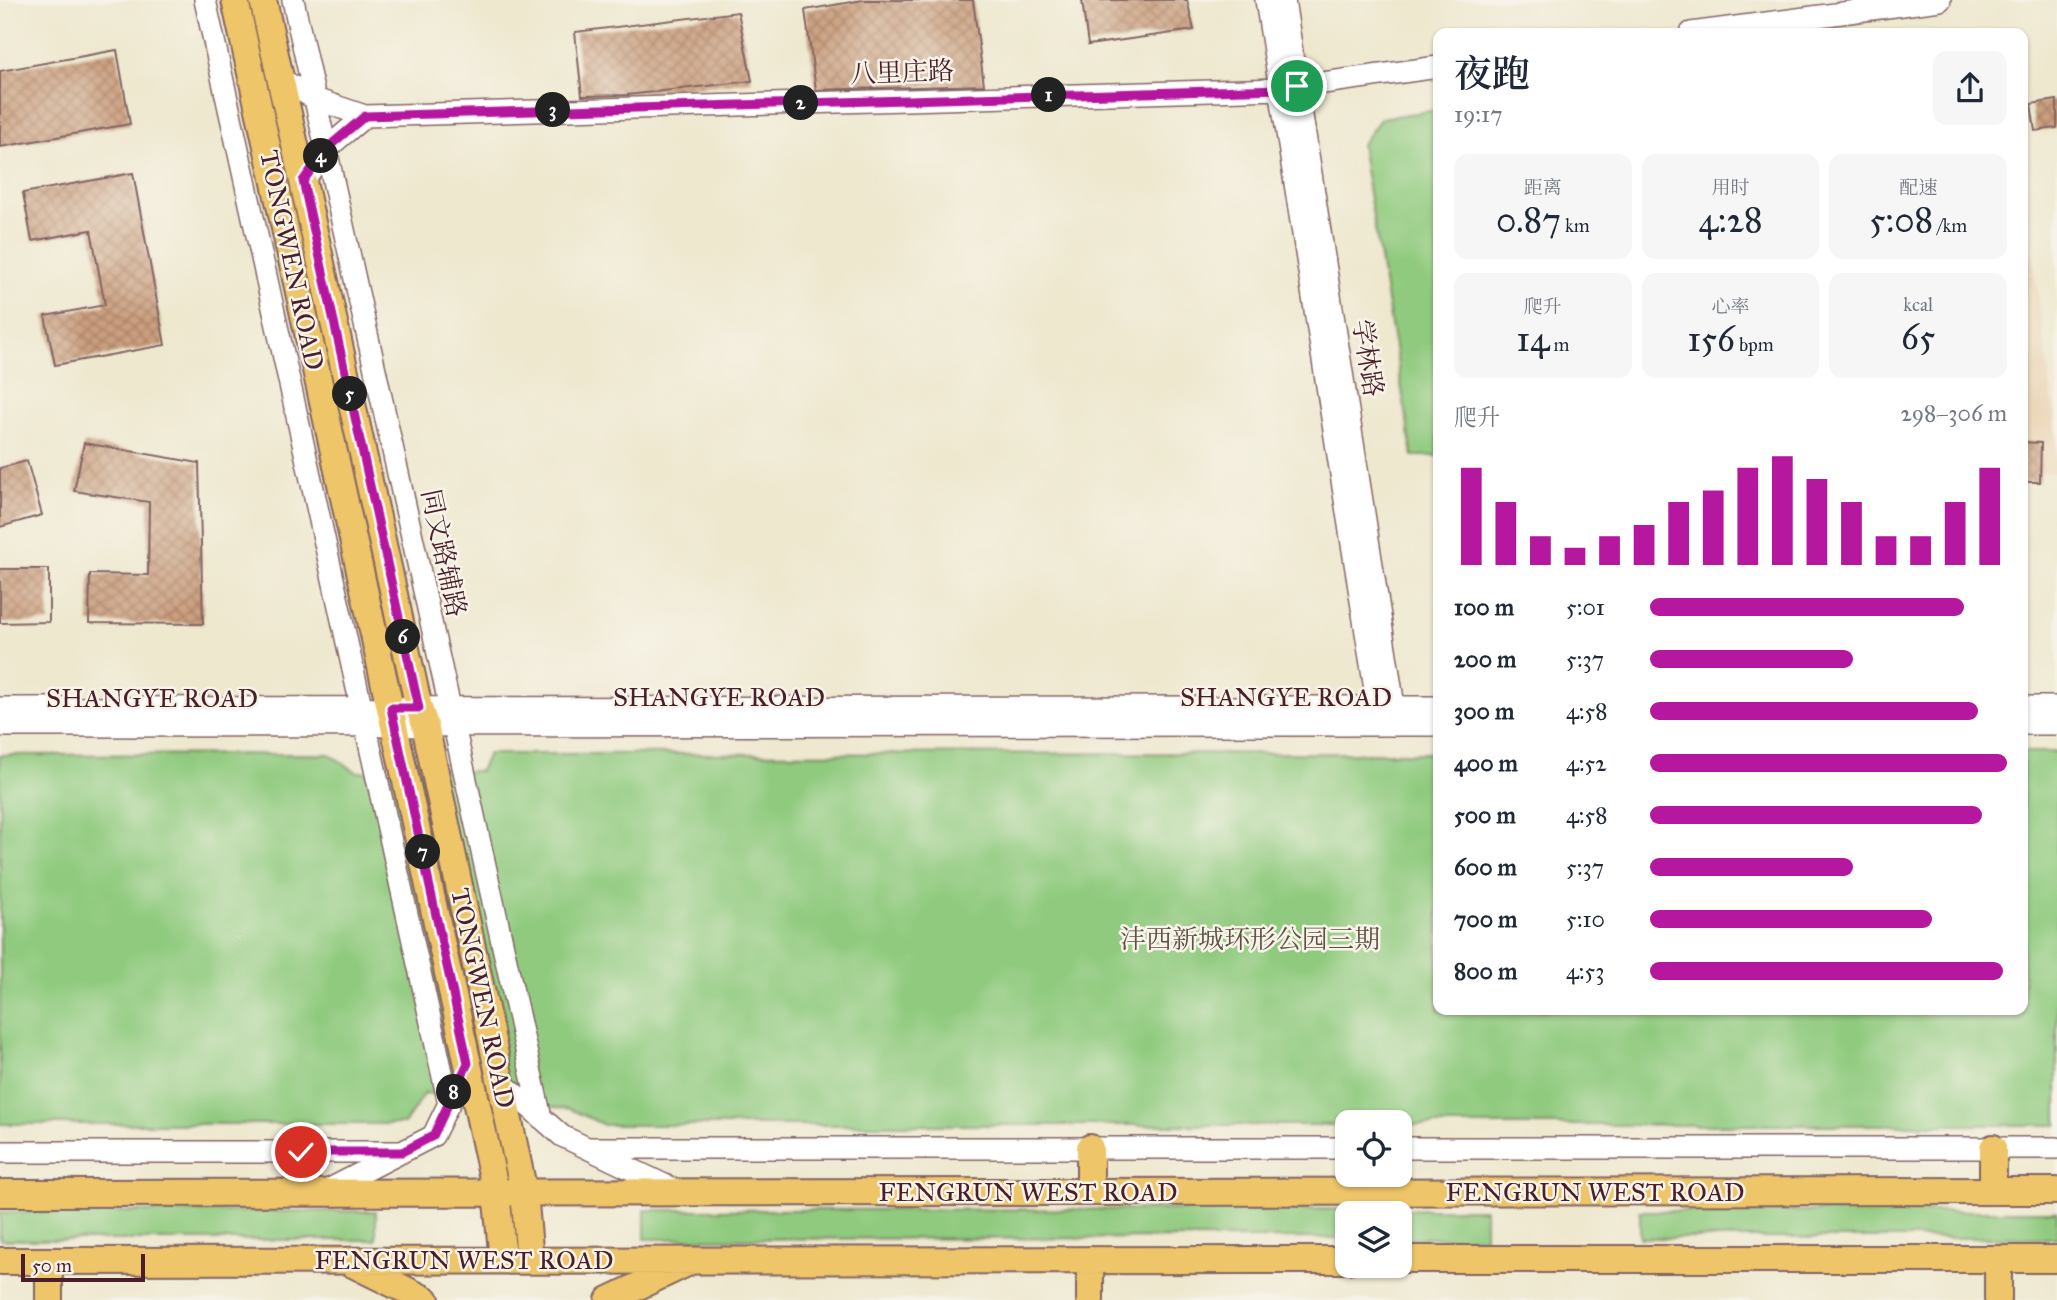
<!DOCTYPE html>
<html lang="zh">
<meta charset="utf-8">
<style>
:root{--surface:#fff;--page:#f6f6f7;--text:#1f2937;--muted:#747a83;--accent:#b5179e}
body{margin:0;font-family:"IM FELL Great Primer","Noto Serif SC",serif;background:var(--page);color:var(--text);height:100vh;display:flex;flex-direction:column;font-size:26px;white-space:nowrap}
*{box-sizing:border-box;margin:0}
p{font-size:23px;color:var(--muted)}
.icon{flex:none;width:38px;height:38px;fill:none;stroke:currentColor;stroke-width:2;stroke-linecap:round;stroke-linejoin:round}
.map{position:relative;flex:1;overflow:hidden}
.details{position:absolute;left:1433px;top:28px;width:595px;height:987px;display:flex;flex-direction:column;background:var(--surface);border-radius:14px;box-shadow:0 2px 5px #0004}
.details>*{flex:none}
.controls{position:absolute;left:1335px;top:1110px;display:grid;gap:14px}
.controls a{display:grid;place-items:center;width:77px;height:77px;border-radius:14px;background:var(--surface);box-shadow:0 2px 5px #0004;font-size:35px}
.scale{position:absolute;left:21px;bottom:18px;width:124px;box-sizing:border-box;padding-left:7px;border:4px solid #4a1f2b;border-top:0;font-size:19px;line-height:24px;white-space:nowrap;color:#4a1f2b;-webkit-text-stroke:5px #f7f3e8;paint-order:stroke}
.pin{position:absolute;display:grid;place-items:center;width:60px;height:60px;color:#fff;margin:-30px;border:4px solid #fff;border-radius:50%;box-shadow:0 2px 7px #0007}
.km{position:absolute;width:35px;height:35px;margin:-18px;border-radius:50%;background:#222;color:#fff;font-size:19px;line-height:35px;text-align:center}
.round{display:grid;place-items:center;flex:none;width:74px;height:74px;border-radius:14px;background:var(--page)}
.overview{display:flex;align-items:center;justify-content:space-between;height:119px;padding:0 21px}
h1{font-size:38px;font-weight:600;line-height:52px}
.figures{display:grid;grid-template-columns:repeat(3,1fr);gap:10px;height:119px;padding:7px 21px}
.figures div{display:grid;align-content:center;border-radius:14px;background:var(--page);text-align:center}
.figures b{font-size:35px;font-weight:600}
.figures small{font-size:19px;font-weight:400}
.figures p{font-size:19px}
.chart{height:196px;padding:14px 21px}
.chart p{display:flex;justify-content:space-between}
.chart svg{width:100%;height:126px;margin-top:7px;stroke:var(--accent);stroke-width:6}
ul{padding:0 21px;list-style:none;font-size:23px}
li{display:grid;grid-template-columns:112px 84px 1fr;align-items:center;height:52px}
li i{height:18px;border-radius:9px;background:var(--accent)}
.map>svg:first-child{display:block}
.built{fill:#ecd7ba}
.green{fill:#8fca7e;stroke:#6c7454;stroke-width:2}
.building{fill:url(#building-cross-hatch)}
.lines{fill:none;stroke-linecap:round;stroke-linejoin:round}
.minor-casing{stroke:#836564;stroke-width:24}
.major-casing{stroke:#836564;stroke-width:30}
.minor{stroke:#fff;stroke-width:21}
.major{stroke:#eec569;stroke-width:26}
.route-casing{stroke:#fff;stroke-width:14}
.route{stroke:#b5179e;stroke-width:9}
.labels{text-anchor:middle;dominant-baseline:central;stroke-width:5;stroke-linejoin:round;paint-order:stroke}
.street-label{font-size:26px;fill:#4a1f2b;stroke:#f7f3e8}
.park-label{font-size:26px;fill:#5f5244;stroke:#f7f3e8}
</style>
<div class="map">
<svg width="2057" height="1300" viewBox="0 0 2057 1300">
<defs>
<pattern id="building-cross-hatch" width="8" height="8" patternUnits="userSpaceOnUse" patternTransform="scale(1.75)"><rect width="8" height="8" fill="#cb9f7e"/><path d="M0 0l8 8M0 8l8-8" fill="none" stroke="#a78167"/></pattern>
</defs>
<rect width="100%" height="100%" fill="#f7f3e8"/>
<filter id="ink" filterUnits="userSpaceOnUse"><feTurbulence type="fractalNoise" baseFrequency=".0143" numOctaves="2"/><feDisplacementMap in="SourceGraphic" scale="14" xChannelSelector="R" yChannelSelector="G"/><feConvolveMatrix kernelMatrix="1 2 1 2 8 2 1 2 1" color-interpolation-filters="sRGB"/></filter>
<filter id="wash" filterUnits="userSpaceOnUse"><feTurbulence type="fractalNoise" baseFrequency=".00686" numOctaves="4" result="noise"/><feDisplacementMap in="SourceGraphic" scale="28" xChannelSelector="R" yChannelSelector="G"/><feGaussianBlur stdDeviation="1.57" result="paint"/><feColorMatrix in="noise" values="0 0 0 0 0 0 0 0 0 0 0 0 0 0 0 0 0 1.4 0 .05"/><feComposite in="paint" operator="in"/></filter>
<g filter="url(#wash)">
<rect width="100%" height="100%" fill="#eee8cf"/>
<path class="built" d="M2023,181L2035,272H2023Z
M2023,274H2035L2057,435V473H2023Z"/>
<path class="green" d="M1438,110V456H1413L1361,145L1381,118Z
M2023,752H2057V1125H1400V1122H1348L1347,1125H604L570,1109L425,1093L404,1124H0V755L329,754L357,772L480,771L488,754L1438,753V1010H2023Z
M1485,1209V1238H1400V1213H1348L1347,1238L645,1239V1210Z
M376,1211V1240H0V1212Z
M1640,1211H2057V1238H1640Z"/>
<g id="blocks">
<path class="building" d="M863,0H973L984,85L816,90L805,10Z
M1082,0H1187L1194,30L1088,45Z
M738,12L752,81L627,95L582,96L575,32Z
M117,50L130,124L0,147V71Z
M2057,100V128L2035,131L2031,104Z
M133,173L165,345L55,365L45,316L105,305L91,230L32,241L23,193Z
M2023,442L2041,443L2040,482H2023Z
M84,443L199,463L203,624L89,623L90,574L148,575L149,502L74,491Z
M27,461L42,515L0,527V468Z
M0,569H49V622L0,623Z"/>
</g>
</g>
<g filter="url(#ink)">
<use href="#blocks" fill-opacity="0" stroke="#836564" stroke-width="2"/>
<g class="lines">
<g class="minor-casing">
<path id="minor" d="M205,0L449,1104
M293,0L541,1118
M1266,0L1380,721
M1284,0L1396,719
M1691,33L1940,0
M281,79L315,99L365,116L326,149L303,181
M365,116L1280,89L1438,67
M2023,707H2057
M0,708L1438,707
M2023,724H2057
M0,726L1438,725
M500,1081L562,1136L677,1191
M587,1148H1348
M1400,1148H2057
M0,1152H402
M324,1192L433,1136L454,1093"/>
</g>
<g class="major-casing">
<path id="major" d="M235,0L496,1192L503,1260
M263,0L419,708L425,725L524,1192L530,1260
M1993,1148V1191
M1090,1192V1148
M0,1193L2057,1191
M1400,1259H2057
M1998,1259V1300
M1090,1260V1300
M0,1261L1348,1260
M49,1261V1300
M353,1264L426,1300
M609,1300L687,1263"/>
</g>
<use href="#minor" class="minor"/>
<use href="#major" class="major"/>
</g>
</g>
<g class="lines" filter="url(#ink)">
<g class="route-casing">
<path id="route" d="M301,1152H402L433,1136L468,1063L391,708H419L303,181L326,149L365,116L1280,89L1297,86"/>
</g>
<use href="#route" class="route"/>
</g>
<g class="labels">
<g class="street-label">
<text transform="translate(902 72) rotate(-2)">八里庄路</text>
<text transform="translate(292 260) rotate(78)">TONGWEN ROAD</text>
<text transform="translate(1368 358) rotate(81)">学林路</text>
<text transform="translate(444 553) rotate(78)">同文路辅路</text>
<text x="719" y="697">SHANGYE ROAD</text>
<text x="1286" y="697">SHANGYE ROAD</text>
<text x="152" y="698">SHANGYE ROAD</text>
<text transform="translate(483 998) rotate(78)">TONGWEN ROAD</text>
<text x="1028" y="1192">FENGRUN WEST ROAD</text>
<text x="1595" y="1192">FENGRUN WEST ROAD</text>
<text x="464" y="1260">FENGRUN WEST ROAD</text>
</g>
<g class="park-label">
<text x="1250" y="939">沣西新城环形公园三期</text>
</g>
</g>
</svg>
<div class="controls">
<a><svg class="icon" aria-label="locate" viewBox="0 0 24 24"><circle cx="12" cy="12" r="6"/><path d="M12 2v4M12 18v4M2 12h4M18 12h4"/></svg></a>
<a><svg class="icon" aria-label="layers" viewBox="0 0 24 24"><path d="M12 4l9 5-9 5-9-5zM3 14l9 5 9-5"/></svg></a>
</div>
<div class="scale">50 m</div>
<div class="pin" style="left:1297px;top:86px;background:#1e9e55"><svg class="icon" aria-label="arrive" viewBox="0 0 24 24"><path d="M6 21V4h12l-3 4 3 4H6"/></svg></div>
<div class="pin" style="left:301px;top:1152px;background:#d93025"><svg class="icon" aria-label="check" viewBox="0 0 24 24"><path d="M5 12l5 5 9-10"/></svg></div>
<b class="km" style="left:1049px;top:95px">1</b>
<b class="km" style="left:801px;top:103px">2</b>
<b class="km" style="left:553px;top:110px">3</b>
<b class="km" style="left:321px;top:156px">4</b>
<b class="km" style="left:350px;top:394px">5</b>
<b class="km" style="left:403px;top:637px">6</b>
<b class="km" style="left:423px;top:852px">7</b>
<b class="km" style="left:454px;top:1092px">8</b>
<section class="details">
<div class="overview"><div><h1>夜跑</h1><p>19:17</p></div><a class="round"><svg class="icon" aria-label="share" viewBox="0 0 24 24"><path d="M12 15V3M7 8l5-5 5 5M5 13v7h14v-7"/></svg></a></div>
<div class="figures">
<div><p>距离</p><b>0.87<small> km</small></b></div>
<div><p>用时</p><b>4:28</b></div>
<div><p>配速</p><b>5:08<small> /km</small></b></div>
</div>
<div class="figures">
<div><p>爬升</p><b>14<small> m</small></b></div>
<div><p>心率</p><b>156<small> bpm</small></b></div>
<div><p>kcal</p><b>65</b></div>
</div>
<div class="chart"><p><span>爬升</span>298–306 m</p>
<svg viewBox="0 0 160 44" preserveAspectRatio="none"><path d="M5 44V10M15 44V22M25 44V34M35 44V38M45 44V34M55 44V30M65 44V22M75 44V18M85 44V10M95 44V6M105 44V14M115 44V22M125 44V34M135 44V34M145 44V22M155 44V10"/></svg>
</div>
<ul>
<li><b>100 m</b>5:01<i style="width:88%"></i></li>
<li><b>200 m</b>5:37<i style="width:57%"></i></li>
<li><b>300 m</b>4:58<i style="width:92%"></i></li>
<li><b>400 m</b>4:52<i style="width:100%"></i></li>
<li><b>500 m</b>4:58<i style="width:93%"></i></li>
<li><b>600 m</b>5:37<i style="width:57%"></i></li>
<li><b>700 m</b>5:10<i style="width:79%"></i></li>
<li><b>800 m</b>4:53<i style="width:99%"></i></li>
</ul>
</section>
</div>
